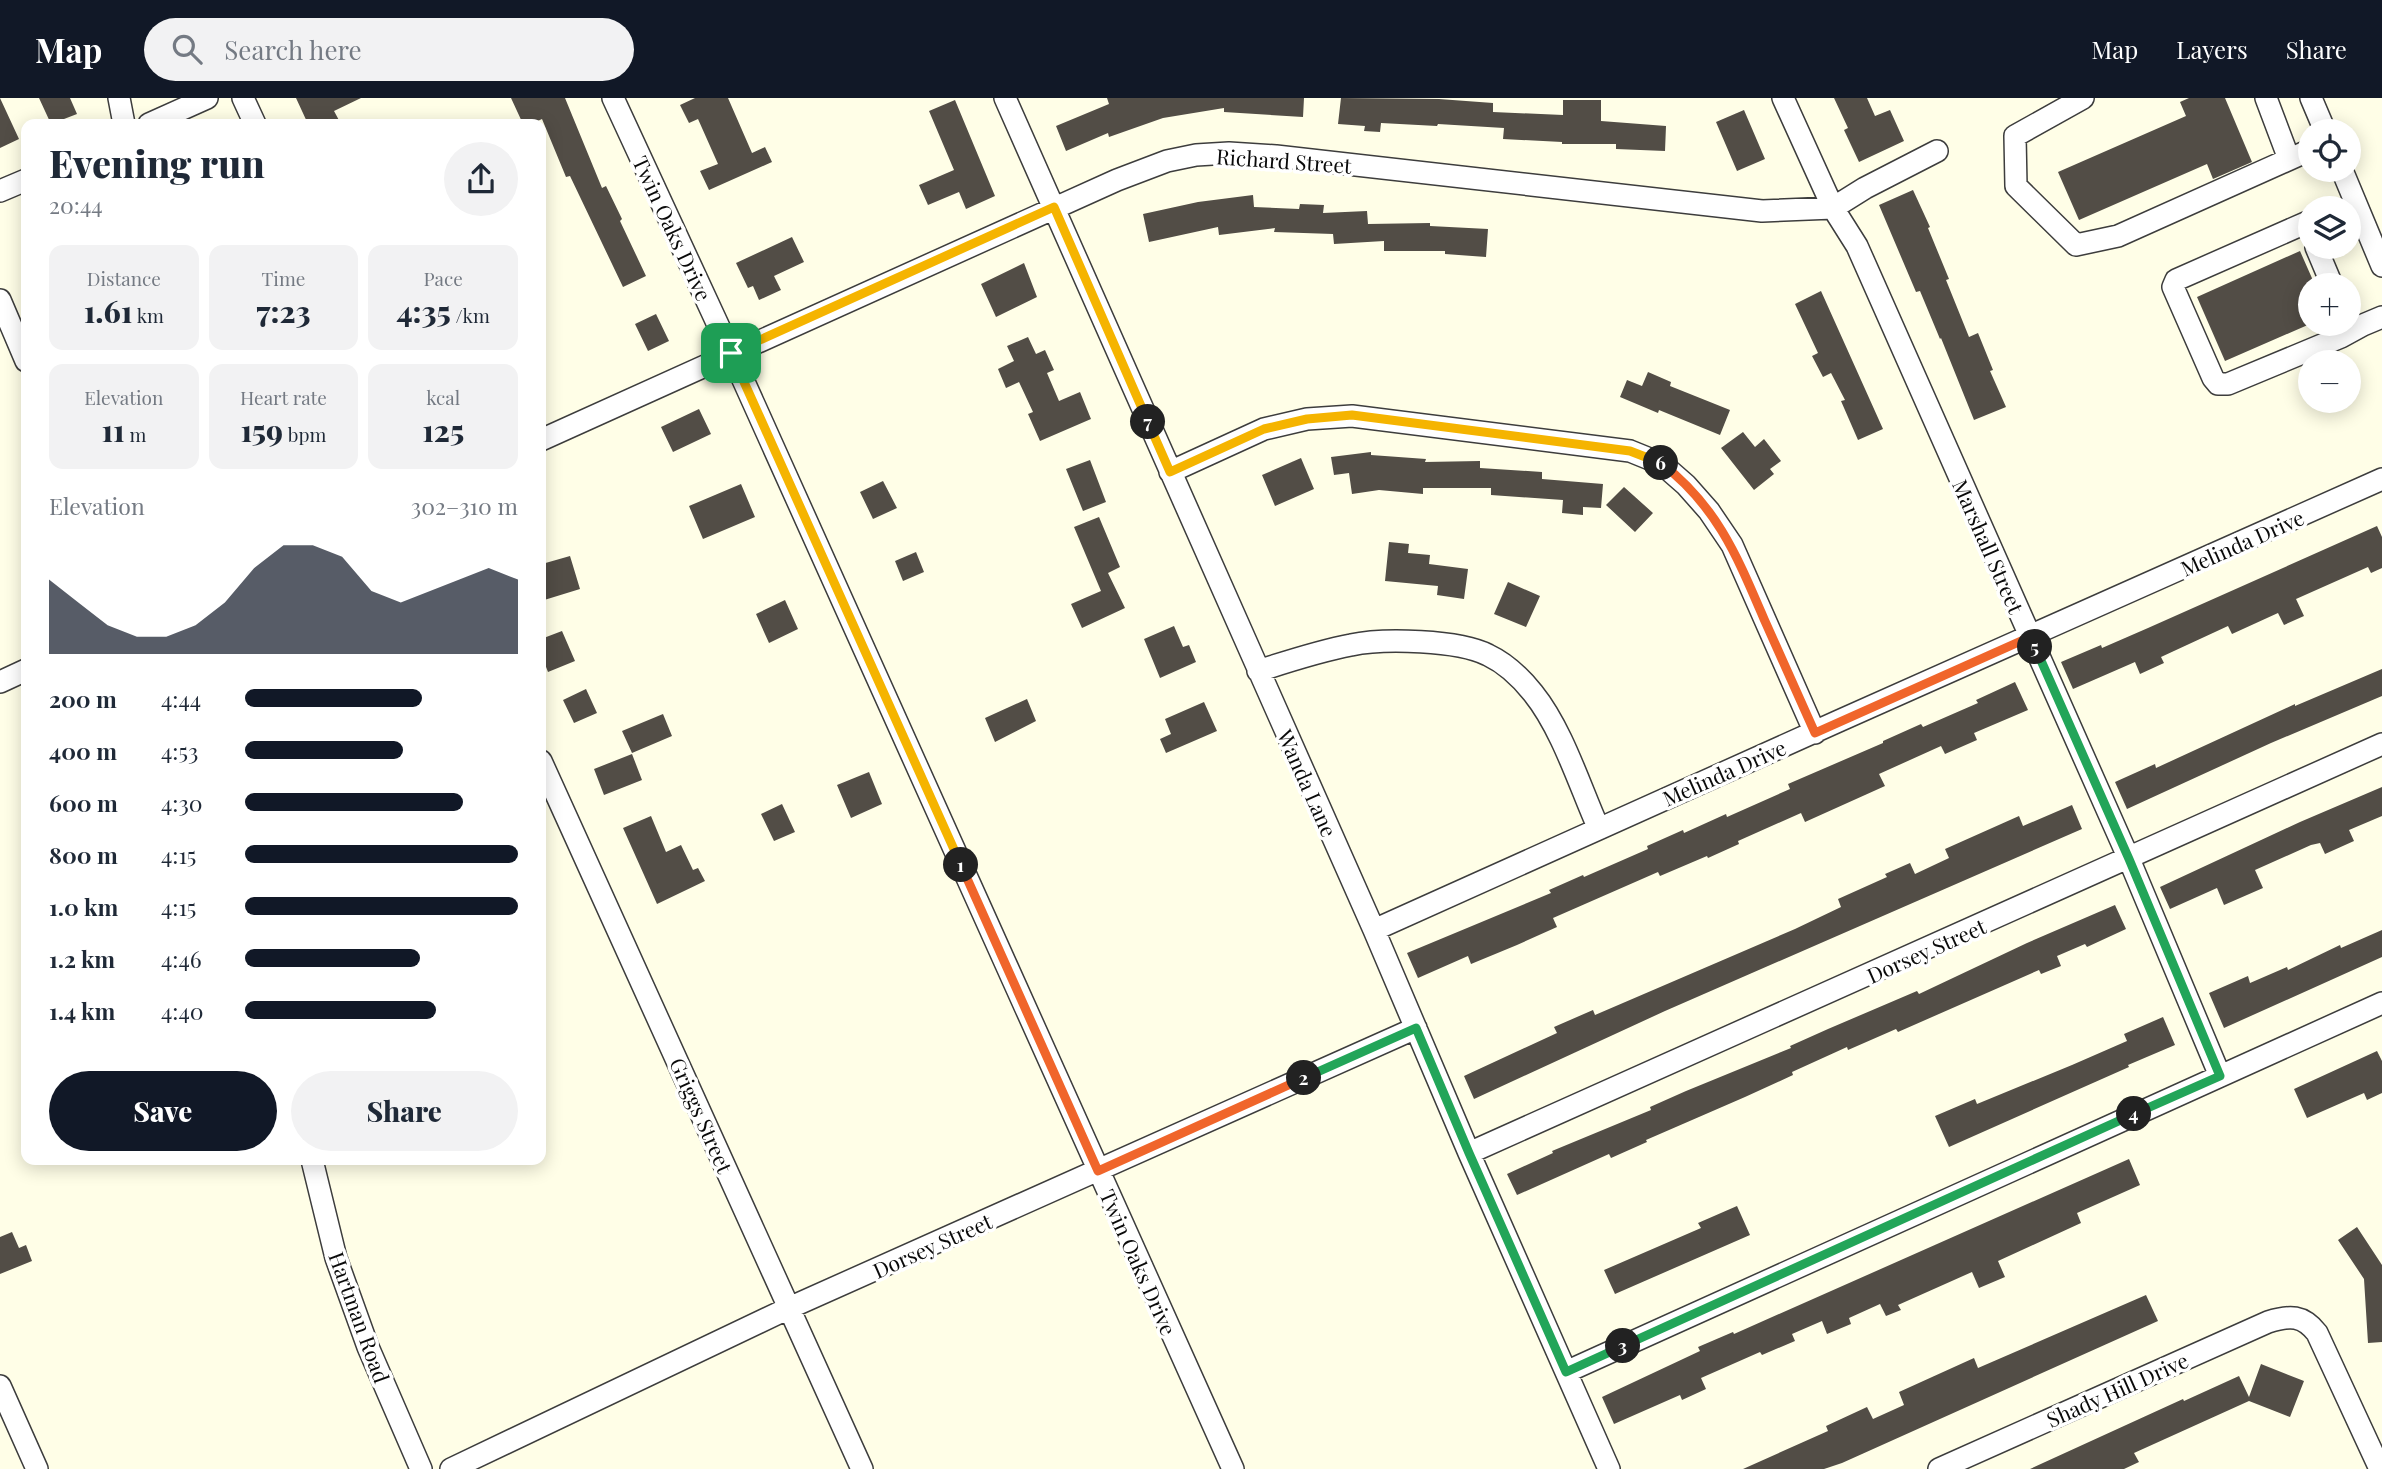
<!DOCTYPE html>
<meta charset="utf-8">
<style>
:root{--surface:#fff;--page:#f2f2f3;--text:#1f2937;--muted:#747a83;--accent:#111827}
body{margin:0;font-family:"Playfair Display",serif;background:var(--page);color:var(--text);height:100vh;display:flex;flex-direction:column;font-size:26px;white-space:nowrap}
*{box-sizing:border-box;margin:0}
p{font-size:23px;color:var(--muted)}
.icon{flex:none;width:38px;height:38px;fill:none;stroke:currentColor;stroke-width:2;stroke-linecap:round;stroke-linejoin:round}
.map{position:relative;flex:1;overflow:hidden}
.details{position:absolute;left:21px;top:21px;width:525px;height:1046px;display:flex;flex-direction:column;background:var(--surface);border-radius:14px;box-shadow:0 4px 18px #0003}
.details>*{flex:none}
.buttons{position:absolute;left:2298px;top:21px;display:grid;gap:14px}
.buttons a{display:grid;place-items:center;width:63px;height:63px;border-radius:50%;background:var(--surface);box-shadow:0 4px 18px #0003;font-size:35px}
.pin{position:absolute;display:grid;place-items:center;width:60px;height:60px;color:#fff;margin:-30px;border-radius:14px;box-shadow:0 4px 10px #0006}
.km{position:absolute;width:35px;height:35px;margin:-18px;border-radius:50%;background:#222;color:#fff;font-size:19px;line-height:35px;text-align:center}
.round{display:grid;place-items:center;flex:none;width:74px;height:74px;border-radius:37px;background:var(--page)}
.head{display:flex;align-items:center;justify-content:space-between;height:119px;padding:0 28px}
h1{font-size:38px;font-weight:800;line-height:52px}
.stats{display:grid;grid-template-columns:repeat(3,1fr);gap:10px;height:119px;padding:7px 28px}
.stats div{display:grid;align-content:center;border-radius:14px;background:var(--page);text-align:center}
.stats b{font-size:30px;font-weight:800}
.stats small{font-size:19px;font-weight:400}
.stats p{font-size:19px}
.chart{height:196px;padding:14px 28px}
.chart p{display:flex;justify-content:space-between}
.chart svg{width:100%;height:126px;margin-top:7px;fill:var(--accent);opacity:.7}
.button{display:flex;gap:14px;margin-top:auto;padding:14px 28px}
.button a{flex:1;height:80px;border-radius:42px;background:var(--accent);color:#fff;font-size:28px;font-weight:800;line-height:80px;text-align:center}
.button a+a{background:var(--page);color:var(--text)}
ul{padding:0 28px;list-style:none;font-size:23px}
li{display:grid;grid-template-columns:112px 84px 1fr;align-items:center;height:52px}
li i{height:18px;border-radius:9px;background:var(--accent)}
header{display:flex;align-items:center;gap:42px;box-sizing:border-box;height:98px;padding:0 35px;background:var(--accent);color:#fff}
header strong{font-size:33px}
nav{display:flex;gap:38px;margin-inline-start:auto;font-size:24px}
.search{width:490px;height:63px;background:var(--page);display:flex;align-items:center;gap:18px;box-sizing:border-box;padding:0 24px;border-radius:38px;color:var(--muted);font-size:26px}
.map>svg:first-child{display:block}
.building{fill:#524d46}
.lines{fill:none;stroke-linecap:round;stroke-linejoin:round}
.minor-casing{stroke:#3d3d3d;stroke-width:24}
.minor{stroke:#fff;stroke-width:21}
.split-1-casing{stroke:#fff;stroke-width:14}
.split-2-casing{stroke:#fff;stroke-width:14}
.split-3-casing{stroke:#fff;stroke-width:14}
.split-4-casing{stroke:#fff;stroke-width:14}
.split-5-casing{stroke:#fff;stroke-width:14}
.split-6-casing{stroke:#fff;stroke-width:14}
.split-7-casing{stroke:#fff;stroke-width:14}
.split-8-casing{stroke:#fff;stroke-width:14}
.split-1{stroke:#f5b400;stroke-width:9}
.split-2{stroke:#f0652b;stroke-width:9}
.split-3{stroke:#22a559;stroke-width:9}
.split-4{stroke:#22a559;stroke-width:9}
.split-5{stroke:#22a559;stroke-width:9}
.split-6{stroke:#f0652b;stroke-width:9}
.split-7{stroke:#f5b400;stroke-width:9}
.split-8{stroke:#f5b400;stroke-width:9}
.labels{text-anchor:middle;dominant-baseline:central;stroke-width:7;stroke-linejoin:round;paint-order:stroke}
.street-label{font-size:21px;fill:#0a0a0a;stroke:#fff}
</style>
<header>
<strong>Map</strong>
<div class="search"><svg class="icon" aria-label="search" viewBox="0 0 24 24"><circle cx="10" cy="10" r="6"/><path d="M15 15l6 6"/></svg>Search here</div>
<nav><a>Map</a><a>Layers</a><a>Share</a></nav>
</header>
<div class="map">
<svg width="2382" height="1371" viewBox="0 0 2382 1371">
<rect width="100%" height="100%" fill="#fffee7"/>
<path class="building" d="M0,0L19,41L0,50Z
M39,0H70L77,16L51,26Z
M296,0H361L334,13L341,26H308Z
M511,0H565L602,90L606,88L622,121L620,123L646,178L623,189L570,78L566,79L542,21L531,26H523Z
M695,0H728L752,55L765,49L772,64L709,92L700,73L718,66L698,21L689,25L680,7Z
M1107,0H1304L1303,19L1224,14V10L1163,20L1109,39L1108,35L1066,53L1056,28L1109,6Z
M1341,0L1439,1L1493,5V14L1563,17V2H1601V23L1666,28L1665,53L1616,51V46H1562V44L1503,41L1504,30L1438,26L1437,28L1381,25L1380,34L1364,33L1365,28L1338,26Z
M1834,0H1867L1875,18L1890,12L1904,43L1859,64L1844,32L1848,30Z
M2189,0H2225L2252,64L2213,81L2207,66L2079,122L2058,74L2186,18L2180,4Z
M955,2L995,98L966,111L959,94L928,107L919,87L954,72L929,13Z
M1744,12L1765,61L1737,73L1716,24Z
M1913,92L1930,129L1928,130L1949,181L1946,182L1969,239L1978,235L1993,272L1990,273L2006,309L1974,322L1941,240L1940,241L1920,193L1916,194L1879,107Z
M1253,97L1254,109L1299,111L1300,106L1324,107L1323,115L1367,113L1368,126L1430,125V128L1488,131L1486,159L1445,156V153H1384V143L1334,146L1333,136L1274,134L1275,130L1219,137L1218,129L1149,144L1143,116L1198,104Z
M792,139L804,164L774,178L781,192L759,202L753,188L748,190L736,165Z
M2300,153L2315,187H2310V226L2225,263L2197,199Z
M1024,165L1037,199L996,219L981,186Z
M1821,193L1883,331L1858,342L1841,303L1845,302L1831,275L1823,279L1812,258L1818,255L1795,206Z
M656,216L669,243L648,253L635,226Z
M1028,239L1036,256L1045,252L1054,272L1047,275L1059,303L1080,294L1091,321L1040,343L1028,316L1033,314L1019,284L1006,290L998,271L1014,263L1007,248Z
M1648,274L1671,284L1670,288L1730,312L1720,337L1659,312L1658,315L1620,299L1627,282L1642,288Z
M699,311L711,336L673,354L661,329Z
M1743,334L1755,349L1764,341L1781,363L1770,371L1774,376L1754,392L1721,350Z
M1371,354V357L1426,361L1425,364L1480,363V370L1542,374V381L1603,386L1601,410L1583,409V417L1562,415L1563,402L1491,397V390H1423V396L1379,392L1352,396L1349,375L1334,377L1331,359Z
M1301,360L1314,391L1275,408L1262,377Z
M1090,362L1106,404L1083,413L1066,371Z
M883,383L897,410L873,421L860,394Z
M741,386L755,419L703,441L689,408Z
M1624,389L1653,415L1635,434L1606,407Z
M1099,419L1120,469L1108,475L1125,510L1082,530L1071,506L1101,493L1074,429Z
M2377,428L2382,439V470L2371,475L2368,469L2296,501L2304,518L2284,527L2278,515L2232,536L2228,528L2161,559L2164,565L2140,576L2135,564L2073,591L2061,564L2101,547L2102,550L2148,530Z
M1389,444L1409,446L1408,455L1430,457L1429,466L1468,471L1464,501L1437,497L1438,488L1385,483Z
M916,454L924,474L903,483L895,463Z
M570,458L580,491L541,503V476L544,475L542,466Z
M1508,484L1540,498L1526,529L1494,516Z
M785,502L798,531L769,545L756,516Z
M1174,528L1183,549L1189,547L1196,564L1160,580L1144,541Z
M562,533L575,563L548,574L541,556V541Z
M2382,571V598L2271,645L2127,711L2115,684L2155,666L2156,670L2295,606V608Z
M2015,584L2028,612L1974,635L1977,642L1945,656L1941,648L1879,676L1885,688L1805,724L1801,715L1738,743L1739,746L1708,760L1707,758L1660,778L1658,774L1553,820L1557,829L1517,847L1471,866L1468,858L1418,880L1407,855L1551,795L1549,792L1583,777L1584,779L1648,751L1647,748L1683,732L1684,735L1726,716L1727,719L1790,691L1788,686L1883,645V643L1921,626L1923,629L1978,605L1976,602Z
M586,591L597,615L574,625L563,602Z
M1027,601L1036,623L995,644L985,620Z
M1204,604L1217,633L1166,655L1160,641L1171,636L1165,621Z
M663,616L672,638L632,655L622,633Z
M632,656L642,682L604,697L594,671Z
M869,674L882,706L851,720L837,687Z
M2382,689V718L2349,732L2354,743L2325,756L2320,745L2311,747L2255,772L2263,790L2224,807L2217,790L2170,811L2160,789L2300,724Z
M782,706L795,734L774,743L761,716Z
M2072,707L2082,731L1665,913L1474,1001L1464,978L1557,935L1554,929L1593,912L1595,917L1795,831L1841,809L1838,801L1887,779L1885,776L1910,765L1915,776L1949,760L1945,751L2019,718L2023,728Z
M651,718L666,754L681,747L693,772L698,770L705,783L657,806L623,730Z
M2115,807L2126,831L2087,849L2085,846L2057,858L2061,868L2041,876L2039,872L1898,934L1896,931L1848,952L1847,949L1792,974L1793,977L1745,999L1646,1042L1647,1044L1611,1060L1609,1056L1517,1097L1507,1076L1553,1055L1552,1053L1651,1012L1650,1009L1686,993L1791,950L1790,948L1828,931L1917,893L1919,896L2027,845Z
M2382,832V859L2224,930L2209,895L2248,878L2250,885L2287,869L2288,872L2340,847L2341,850Z
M2163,919L2175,947L2128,967L2129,969L1949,1049L1935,1018L1975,1001L1977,1006L2072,967L2127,943L2124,936Z
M2377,953L2382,963V995L2367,1002L2364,995L2307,1020L2294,991Z
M2129,1061L2140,1087L2077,1115L2081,1125L1998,1163L2005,1179L1979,1190L1972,1174L1898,1207L1901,1212L1886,1218L1880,1206L1849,1220L1851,1226L1827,1236L1822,1223L1792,1236L1795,1243L1762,1257L1760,1254L1701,1280L1706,1291L1682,1302L1680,1297L1614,1326L1602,1299L1700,1253L1698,1249L1733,1234L1734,1236Z
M1737,1108L1750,1137L1615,1196L1604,1172L1701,1130L1698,1125Z
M2357,1129L2382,1167V1244L2368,1245L2364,1181L2338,1142Z
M12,1134L19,1150L26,1147L32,1163L0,1176V1139Z
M2146,1197L2158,1223L1842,1365L1824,1371H1743L1828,1333L1826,1328L1867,1309L1873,1321L1904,1307L1899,1294L1974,1260L1978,1270Z
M2261,1266L2304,1283L2290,1319L2249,1303L2134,1355L2139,1364L2124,1371H2030L2183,1301L2184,1303L2239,1278L2249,1299Z"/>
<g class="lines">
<g class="minor-casing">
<path id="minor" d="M119,0L124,26
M243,0L255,26
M613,0L731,255L1233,1371
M1005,0L1374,832L1469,1055L1609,1371
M1783,0L1833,110L1857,148L2129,761L2220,978
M2083,0L2015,38L2016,88L2076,147L2118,138L2310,52
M2266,0L2289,61
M2311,0L2325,33
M149,26L207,0
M2342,72L2382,168
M0,93L26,82
M2310,123L2176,182L2173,189L2213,280L2218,286H2228L2341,239L2363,227L2382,219
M2316,149L2332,187
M0,202L26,263
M541,342L1117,82L1167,63L1196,57L1229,55L1276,58L1762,113L1833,110L1865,90L1937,53
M1170,374L1264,331L1307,321L1352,318L1630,353L1662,366L1686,387L1709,413L1732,447L1815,635
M1258,573C1289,563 1319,553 1351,547C1383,540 1459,542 1488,557C1505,565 1521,580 1533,595C1562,631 1579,686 1598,729
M0,584L26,572
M541,663L862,1371
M1374,832C1709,679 2046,532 2382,381
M1469,1055L2382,646
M312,1062L336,1160L368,1249L421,1371
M1566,1274L2382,905
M0,1288L37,1371
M451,1371L789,1210L1416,930
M1939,1371L2268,1224C2290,1217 2303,1217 2317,1235L2380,1371"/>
</g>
<use href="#minor" class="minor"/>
</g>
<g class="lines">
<g class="split-1-casing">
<path id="split-1" d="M731,255L961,767"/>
</g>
<g class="split-2-casing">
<path id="split-2" d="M961,767L1098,1073L1304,980"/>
</g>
<g class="split-3-casing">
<path id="split-3" d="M1304,980L1416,930L1469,1055L1566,1274L1623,1248"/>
</g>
<g class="split-4-casing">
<path id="split-4" d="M1623,1248L2134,1016"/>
</g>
<g class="split-5-casing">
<path id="split-5" d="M2035,549L2129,761L2220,978L2134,1016"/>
</g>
<g class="split-6-casing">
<path id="split-6" d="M1661,365C1717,408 1737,458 1764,521C1781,559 1798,597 1815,635L2030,539L2035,549"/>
</g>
<g class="split-7-casing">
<path id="split-7" d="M1148,324L1170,374L1264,331L1307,321L1352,317L1630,353L1661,365"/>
</g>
<g class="split-8-casing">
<path id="split-8" d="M731,255L1054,109L1148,324"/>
</g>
<use href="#split-1" class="split-1"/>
<use href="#split-2" class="split-2"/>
<use href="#split-3" class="split-3"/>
<use href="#split-4" class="split-4"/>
<use href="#split-5" class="split-5"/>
<use href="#split-6" class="split-6"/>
<use href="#split-7" class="split-7"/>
<use href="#split-8" class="split-8"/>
</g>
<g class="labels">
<g class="street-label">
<text transform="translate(1284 62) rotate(4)">Richard Street</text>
<text transform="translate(673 130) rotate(65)">Twin Oaks Drive</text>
<text transform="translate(2242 444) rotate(-24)">Melinda Drive</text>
<text transform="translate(1989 448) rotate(66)">Marshall Street</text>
<text transform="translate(1724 674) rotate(-24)">Melinda Drive</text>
<text transform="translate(1308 685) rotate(66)">Wanda Lane</text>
<text transform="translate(1926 852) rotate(-24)">Dorsey Street</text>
<text transform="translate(702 1017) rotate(66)">Griggs Street</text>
<text transform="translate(932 1147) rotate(-24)">Dorsey Street</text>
<text transform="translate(1139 1164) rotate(66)">Twin Oaks Drive</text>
<text transform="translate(360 1219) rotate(70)">Hartman Road</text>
<text transform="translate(2117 1291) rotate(-24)">Shady Hill Drive</text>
</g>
</g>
</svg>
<div class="buttons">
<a><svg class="icon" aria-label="locate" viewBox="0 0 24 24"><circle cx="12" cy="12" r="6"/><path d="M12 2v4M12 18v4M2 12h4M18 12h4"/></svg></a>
<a><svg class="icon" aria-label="layers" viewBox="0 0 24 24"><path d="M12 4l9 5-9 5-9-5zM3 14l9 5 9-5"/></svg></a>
<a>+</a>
<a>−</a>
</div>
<div class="pin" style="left:731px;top:255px;background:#1e9e55"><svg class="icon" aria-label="arrive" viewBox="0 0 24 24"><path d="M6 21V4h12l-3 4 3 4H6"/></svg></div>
<b class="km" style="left:961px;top:767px">1</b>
<b class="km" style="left:1304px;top:980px">2</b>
<b class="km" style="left:1623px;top:1248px">3</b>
<b class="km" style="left:2134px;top:1016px">4</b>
<b class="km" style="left:2035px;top:549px">5</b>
<b class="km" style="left:1661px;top:365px">6</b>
<b class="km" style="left:1148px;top:324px">7</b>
<section class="details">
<div class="head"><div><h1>Evening run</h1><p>20:44</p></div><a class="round"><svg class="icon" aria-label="share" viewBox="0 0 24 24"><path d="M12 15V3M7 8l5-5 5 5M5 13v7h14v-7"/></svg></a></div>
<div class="stats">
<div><p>Distance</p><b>1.61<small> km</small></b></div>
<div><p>Time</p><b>7:23</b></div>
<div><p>Pace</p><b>4:35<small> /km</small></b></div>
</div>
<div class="stats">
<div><p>Elevation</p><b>11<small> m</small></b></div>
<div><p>Heart rate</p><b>159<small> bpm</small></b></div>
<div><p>kcal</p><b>125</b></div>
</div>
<div class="chart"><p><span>Elevation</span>302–310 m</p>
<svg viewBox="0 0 160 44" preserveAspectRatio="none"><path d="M0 44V18L10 26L20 34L30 38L40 38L50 34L60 26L70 14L80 6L90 6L100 10L110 22L120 26L130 22L140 18L150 14L160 18V44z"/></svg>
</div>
<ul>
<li><b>200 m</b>4:44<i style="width:65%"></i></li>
<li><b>400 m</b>4:53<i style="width:58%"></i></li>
<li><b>600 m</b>4:30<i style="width:80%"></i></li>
<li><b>800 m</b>4:15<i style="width:100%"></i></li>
<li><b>1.0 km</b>4:15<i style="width:100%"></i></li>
<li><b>1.2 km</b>4:46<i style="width:64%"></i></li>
<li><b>1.4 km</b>4:40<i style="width:70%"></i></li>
</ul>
<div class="button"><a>Save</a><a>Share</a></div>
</section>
</div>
